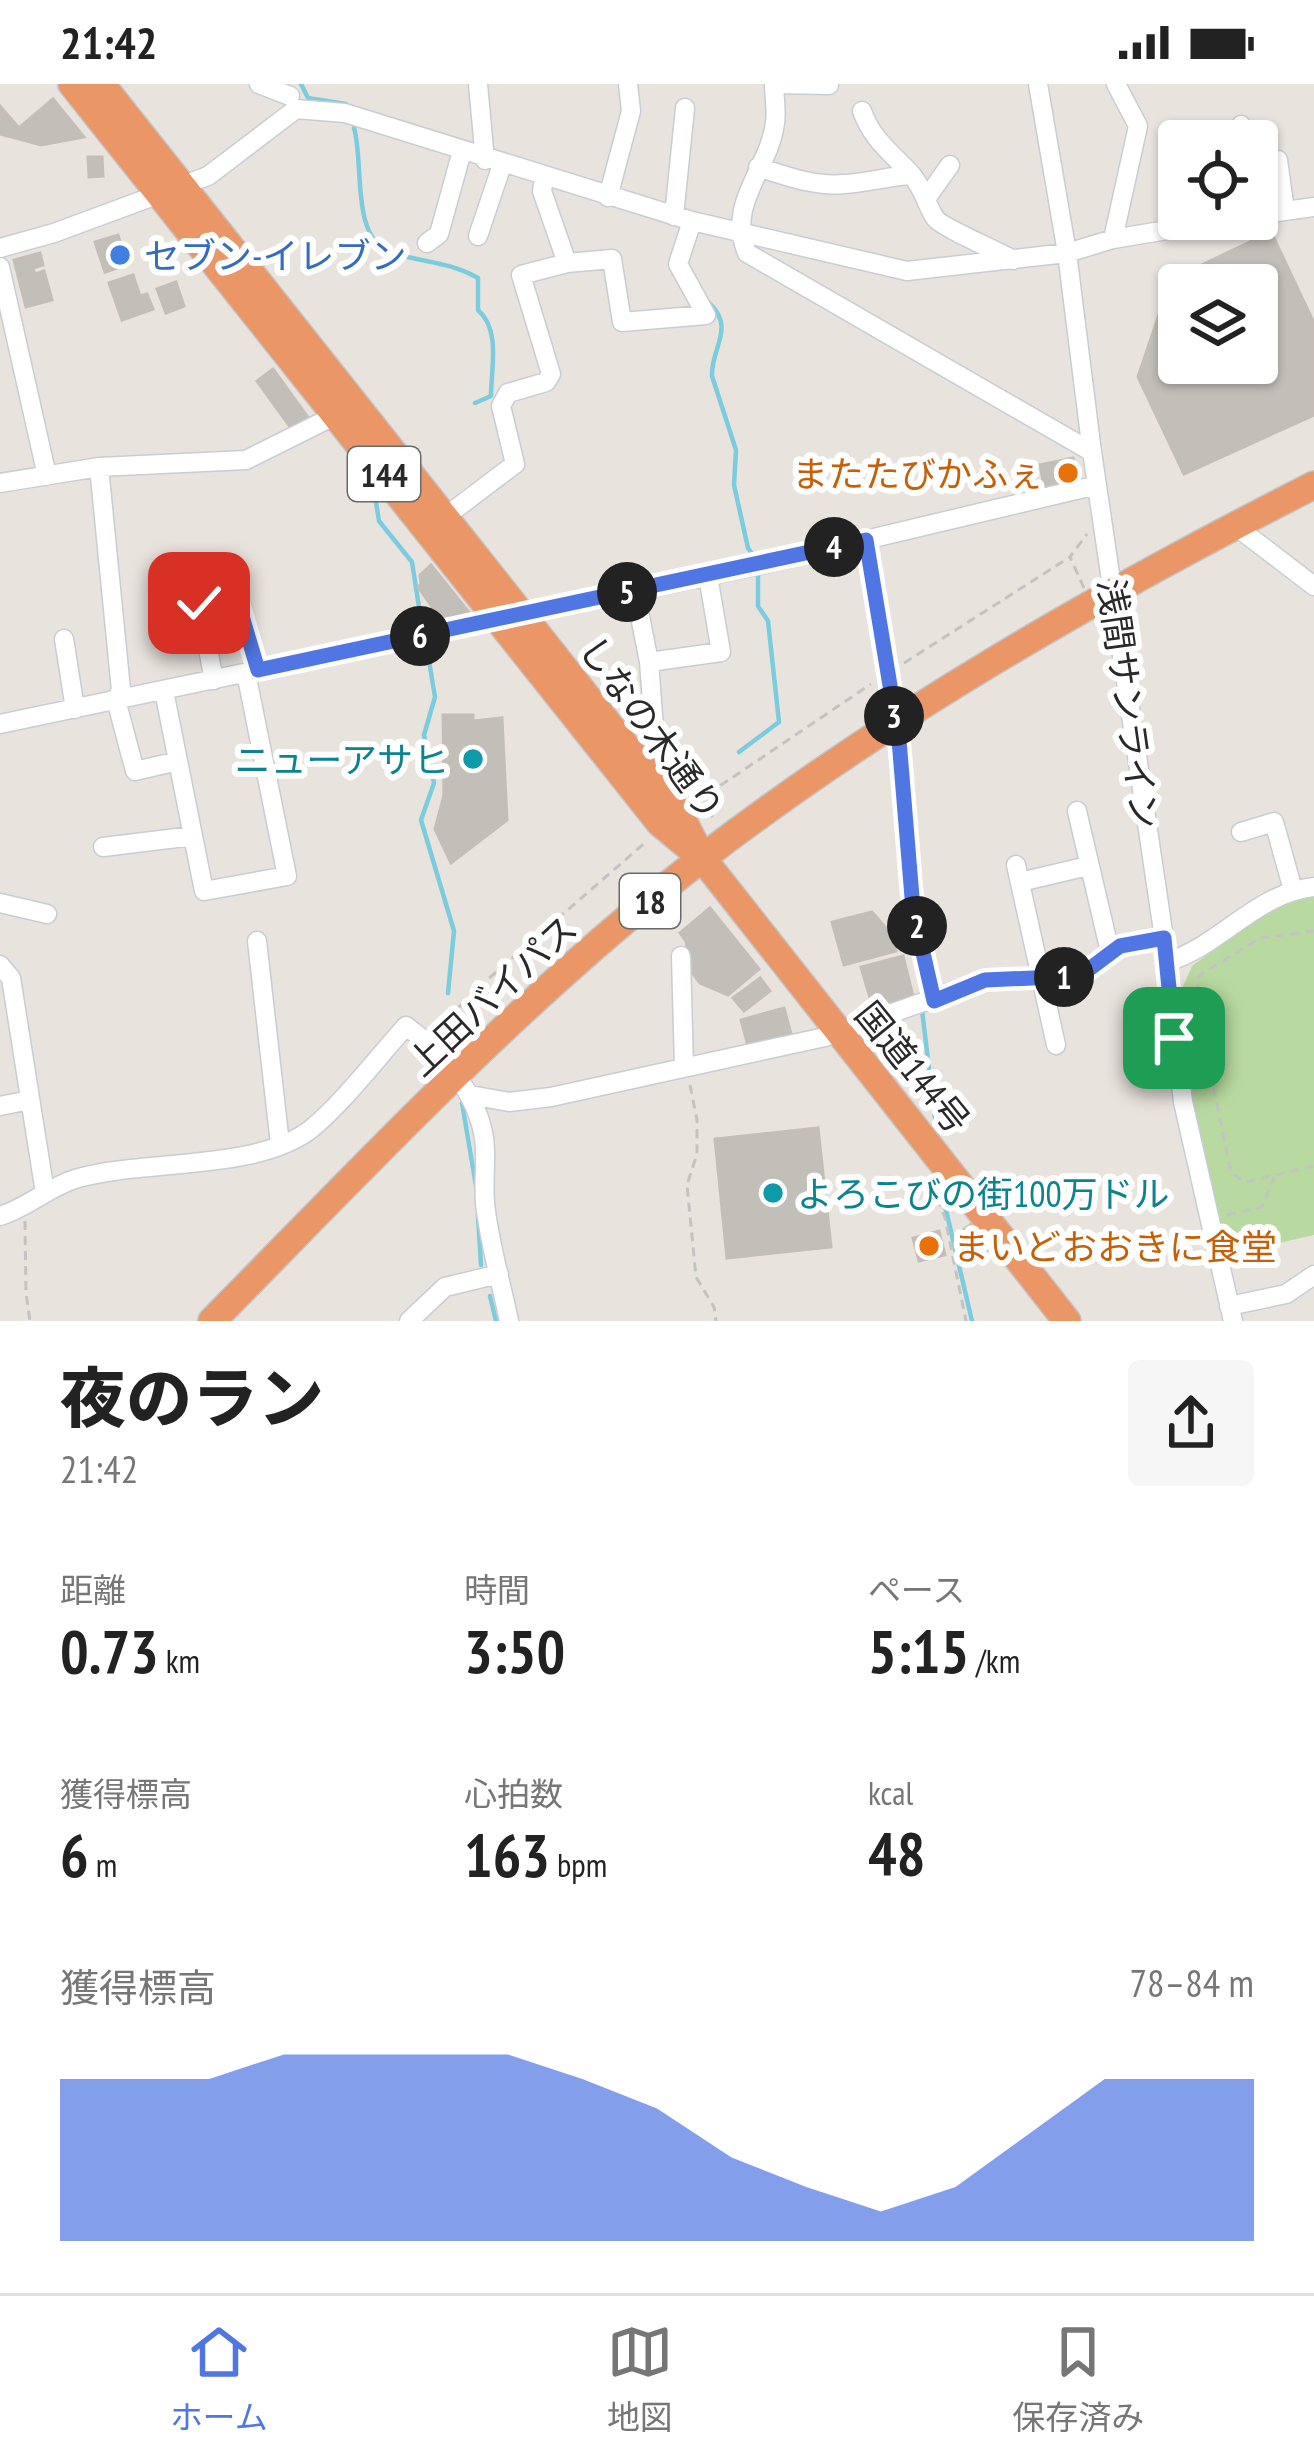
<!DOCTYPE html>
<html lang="ja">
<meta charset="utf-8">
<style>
:root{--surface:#fff;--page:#f6f6f6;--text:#222;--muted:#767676;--line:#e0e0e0;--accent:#5076e3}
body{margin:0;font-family:"PT Sans Narrow","Noto Sans JP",sans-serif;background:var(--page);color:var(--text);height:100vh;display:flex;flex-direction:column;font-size:45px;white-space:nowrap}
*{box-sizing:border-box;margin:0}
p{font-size:39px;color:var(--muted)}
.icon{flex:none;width:66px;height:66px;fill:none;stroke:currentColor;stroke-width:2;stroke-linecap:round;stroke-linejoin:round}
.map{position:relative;height:1237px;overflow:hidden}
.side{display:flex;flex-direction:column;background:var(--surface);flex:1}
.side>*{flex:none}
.tools{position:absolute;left:1158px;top:36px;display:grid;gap:24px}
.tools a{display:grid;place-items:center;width:120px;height:120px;border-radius:12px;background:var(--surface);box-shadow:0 3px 9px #0004;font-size:60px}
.pin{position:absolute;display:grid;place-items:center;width:102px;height:102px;color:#fff;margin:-51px;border-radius:24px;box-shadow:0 6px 18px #0006}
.km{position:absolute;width:60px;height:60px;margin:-30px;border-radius:50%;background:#222;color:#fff;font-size:33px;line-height:60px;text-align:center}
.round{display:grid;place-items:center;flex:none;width:126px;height:126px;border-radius:12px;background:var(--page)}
.summary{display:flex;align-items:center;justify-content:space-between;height:204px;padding:0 60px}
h1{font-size:66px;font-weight:800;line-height:90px}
.stats{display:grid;grid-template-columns:repeat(3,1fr);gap:18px;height:204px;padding:12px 60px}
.stats div{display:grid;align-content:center}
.stats b{font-size:60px;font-weight:800}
.stats small{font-size:33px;font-weight:400}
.stats p{font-size:33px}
.chart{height:336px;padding:24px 60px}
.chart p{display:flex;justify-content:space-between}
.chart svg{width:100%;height:216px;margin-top:12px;fill:var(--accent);opacity:.7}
.status{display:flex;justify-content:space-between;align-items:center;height:84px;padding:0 60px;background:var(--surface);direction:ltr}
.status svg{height:33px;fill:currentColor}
.tab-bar{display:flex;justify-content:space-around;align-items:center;height:168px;border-top:3px solid var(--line);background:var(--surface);font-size:33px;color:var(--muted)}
.tab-bar a{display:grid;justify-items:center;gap:6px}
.tab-bar .current{color:var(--accent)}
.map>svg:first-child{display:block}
.green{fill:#b8d9a0}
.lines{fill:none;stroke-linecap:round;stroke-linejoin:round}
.stream{stroke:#7cccdf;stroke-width:4.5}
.building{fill:#c2beb8;stroke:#c4beb7;stroke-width:3;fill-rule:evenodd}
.minor-casing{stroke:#c8ccd5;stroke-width:21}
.highway-casing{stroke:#c3c3c3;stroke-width:30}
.path{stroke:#c3c3c3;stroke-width:3;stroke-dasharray:9 6;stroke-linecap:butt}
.minor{stroke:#fff;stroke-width:18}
.highway{stroke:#ea9667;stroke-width:27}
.route-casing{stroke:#fff;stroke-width:24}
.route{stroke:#5076e3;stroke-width:15}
.shop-dot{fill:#3f7fe0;stroke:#fff;stroke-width:4.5}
.food-dot{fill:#e8710a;stroke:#fff;stroke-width:4.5}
.culture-dot{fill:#0f9aa8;stroke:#fff;stroke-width:4.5}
.labels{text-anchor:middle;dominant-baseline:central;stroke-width:12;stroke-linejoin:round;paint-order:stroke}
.shield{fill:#fff;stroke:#696969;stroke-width:3}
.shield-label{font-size:33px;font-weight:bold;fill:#292929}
.shop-label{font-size:36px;fill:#366cbe;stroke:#fff;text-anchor:start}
.food-label{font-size:36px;fill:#c56008;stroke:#fff;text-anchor:end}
.street-label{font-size:36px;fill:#292929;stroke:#fff}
.culture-label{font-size:36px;fill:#0d838f;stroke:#fff;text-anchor:end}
</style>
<div class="status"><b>21:42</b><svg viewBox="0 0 49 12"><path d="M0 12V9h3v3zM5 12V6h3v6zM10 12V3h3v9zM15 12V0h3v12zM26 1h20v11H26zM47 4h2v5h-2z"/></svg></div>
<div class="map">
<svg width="1314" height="1237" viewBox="0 0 1314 1237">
<rect width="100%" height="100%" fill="#e9e3dd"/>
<path class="green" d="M1314,812V1151L1227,1171L1191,1011L1178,914L1192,882L1276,821Z"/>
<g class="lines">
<path class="stream" d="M301,0L308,14L346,20
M354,44C364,77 351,152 388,167C419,179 446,176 478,194V226C501,246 491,284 491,312L475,319
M709,219C736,244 711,263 712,292L736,366L734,401L748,464L755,474
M375,412L379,437L412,478L422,543
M426,559L435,613L424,651L434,699L421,736L454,847L448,909
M739,668L779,638L768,537L758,522V488
M922,926L937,1051
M462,1019L476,1102
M934,1099L946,1126L972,1237
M478,1131L481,1181
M490,1212L496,1237"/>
</g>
<path class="building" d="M53,15L84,53L41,61L0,50V22L19,44Z
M88,73H102L103,92L89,93Z
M1271,148L1314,239V331L1184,390L1138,293L1164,216L1172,195ZM1179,201H1257V279H1179Z
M118,151L127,181L105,188L95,158Z
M40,169L43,181L33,184L35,190L44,187L52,216L26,223L14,176Z
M133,191L140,212L147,210L153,225L122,236L109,199Z
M176,198L184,222L166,229L157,205Z
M273,285L309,335L293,347L257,297Z
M1073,374L1078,400L1045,407L1040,381Z
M431,481L472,532L443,538L418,503L421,500L420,491Z
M443,631H473V637L502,634L507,736L451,779L435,745L444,711Z
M710,824L759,885L728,911L700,899L691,887L686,857L680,849Z
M872,828L892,851L896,867L844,881L832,838Z
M903,872L915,920L875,931L861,883Z
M760,894L770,907L744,927L733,914Z
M784,924L791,950L748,962L741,936Z
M818,1044L831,1163L727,1174L715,1055Z
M974,1138L996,1166L984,1175L962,1147Z
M939,1147L945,1171L919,1177L913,1154Z"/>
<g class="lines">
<g class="minor-casing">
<path id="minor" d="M259,0L290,12
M478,0L485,76
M774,0C774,12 777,27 775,39C769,86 726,119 747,169L1092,368
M774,0L829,1
M1038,0L1067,169L1092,368L1164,854L1183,1018L1233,1237
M862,27C873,57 891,68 912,91
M1239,57L1241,41
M1278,76L1285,127
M758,83C786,92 815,103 844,100C867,99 889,92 912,91C925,108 926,120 935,134C941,143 998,167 1013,176
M544,94L542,107L567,179
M928,112L950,81
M608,113L631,27L628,0
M1257,131L1314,123
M674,132L685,24
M478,152L502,81
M1113,155L1138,42L1116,0
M427,159L439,150L462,67
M0,164L54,149L208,92L296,25L345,29L692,137L907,187L1067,169L1113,155L1233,135
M0,183L47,392
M99,383L121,606L116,616L135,687L178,677
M0,399L99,383L246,376L336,331
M445,433L515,380L501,322L508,309L546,298L551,290L521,191L567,179L612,175L622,238L706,231L678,180L692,137
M1242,447L1314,502
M866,456L899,655L913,825L934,917
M194,494L214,596
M635,507L649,578L654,644
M199,519L237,512L258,586
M64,555L75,625
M649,578L721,568L708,492
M164,607L204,807L287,792L246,589
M0,640L764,480L1097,401
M1077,727L1110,868
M1241,748L1274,738L1293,806
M103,763L193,752
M1016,781L1056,961
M1020,798L1088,782
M0,819L47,830
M257,857L280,1060
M681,872L684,983
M1167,878C1222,861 1254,810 1314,803
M0,881L11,894L45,1109
M470,1011L509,1018L551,1013L765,966L825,953L985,896L1080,892L1119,862L1164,854
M0,1022L30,1016
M0,1132C27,1124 47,1104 75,1095C140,1075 256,1088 311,1045C342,1020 378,973 406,942C442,968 477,1009 484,1054C487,1075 483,1097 485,1119C489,1158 501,1198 509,1237
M1229,1222L1286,1210L1314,1191
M409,1237L445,1203L499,1190"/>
</g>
<g class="highway-casing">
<path id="highway" d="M72,0L660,739L690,764
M101,0L679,729L702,774L1067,1237
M212,1237C370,1077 523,912 701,775C891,629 1102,509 1314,401"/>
</g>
<path class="path" d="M1084,504L1070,473L1087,450
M904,579L1070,473
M708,710L871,600
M695,718L708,710L713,738
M1314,847L1260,854L1199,892L1196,917L1231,1089L1246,1098L1314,1082
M435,946L487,896L647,757
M690,1001L697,1036V1070L687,1101L696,1193L714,1223L716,1237
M932,1100L945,1134L966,1237
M1227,1131L1262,1123L1274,1093
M25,1137L26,1209L30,1237"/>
<use href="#minor" class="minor"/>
<use href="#highway" class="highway"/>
</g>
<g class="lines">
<g class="route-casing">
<path id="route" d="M199,519L236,512L258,586L866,456L899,656L913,825L934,917L985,896L1080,892L1120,862L1164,854L1174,954"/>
</g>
<use href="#route" class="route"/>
</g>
<circle class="shop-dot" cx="120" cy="171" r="12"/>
<g class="food-dot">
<circle cx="1068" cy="389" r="12"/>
<circle cx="929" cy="1162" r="12"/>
</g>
<g class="culture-dot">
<circle cx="473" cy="675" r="12"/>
<circle cx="773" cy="1109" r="12"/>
</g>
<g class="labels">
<g class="shield">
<rect x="348" y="363" width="72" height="54" rx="9"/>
<rect x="620" y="790" width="60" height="54" rx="9"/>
</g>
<g class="shield-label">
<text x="384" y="390">144</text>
<text x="650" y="817">18</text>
</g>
<g class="shop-label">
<text x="144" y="171">セブン-イレブン</text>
</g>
<g class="food-label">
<text x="1044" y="389">またたびかふぇ</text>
<text x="953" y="1162" text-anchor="start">まいどおおきに食堂</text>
</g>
<g class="street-label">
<text transform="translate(1129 620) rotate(82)">浅間サンライン</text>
<text transform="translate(652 644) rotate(54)">しなの木通り</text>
<text transform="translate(492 911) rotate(-43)">上田バイパス</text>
<text transform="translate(913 983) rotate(51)">国道144号</text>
</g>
<g class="culture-label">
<text x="449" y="675">ニューアサヒ</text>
<text x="797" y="1109" text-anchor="start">よろこびの街100万ドル</text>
</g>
</g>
</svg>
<div class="tools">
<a><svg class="icon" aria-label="locate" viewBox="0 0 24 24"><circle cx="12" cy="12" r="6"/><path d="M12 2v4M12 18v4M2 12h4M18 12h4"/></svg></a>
<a><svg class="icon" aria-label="layers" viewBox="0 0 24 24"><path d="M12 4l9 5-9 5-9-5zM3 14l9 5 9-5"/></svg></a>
</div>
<div class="pin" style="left:1174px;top:954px;background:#1e9e55"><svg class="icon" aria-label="arrive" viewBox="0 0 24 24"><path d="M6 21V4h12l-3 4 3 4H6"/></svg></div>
<div class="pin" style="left:199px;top:519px;background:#d93025"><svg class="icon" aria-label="check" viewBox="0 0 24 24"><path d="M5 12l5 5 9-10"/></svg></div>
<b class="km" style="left:1064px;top:893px">1</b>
<b class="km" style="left:917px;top:842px">2</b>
<b class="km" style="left:894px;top:632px">3</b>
<b class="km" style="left:834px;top:463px">4</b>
<b class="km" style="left:627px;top:508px">5</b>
<b class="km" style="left:420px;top:552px">6</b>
</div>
<section class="side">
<div class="summary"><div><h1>夜のラン</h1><p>21:42</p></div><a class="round"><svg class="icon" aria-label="share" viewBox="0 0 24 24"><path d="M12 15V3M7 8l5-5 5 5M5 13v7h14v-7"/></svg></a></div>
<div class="stats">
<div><p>距離</p><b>0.73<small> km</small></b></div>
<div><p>時間</p><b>3:50</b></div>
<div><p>ペース</p><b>5:15<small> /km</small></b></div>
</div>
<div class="stats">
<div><p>獲得標高</p><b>6<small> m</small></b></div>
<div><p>心拍数</p><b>163<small> bpm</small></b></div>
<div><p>kcal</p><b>48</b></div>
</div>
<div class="chart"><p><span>獲得標高</span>78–84 m</p>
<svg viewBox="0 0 160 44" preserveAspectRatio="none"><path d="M0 44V11L10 11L20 11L30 6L40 6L50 6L60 6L70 11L80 17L90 27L100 33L110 38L120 33L130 22L140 11L150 11L160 11V44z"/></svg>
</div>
</section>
<nav class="tab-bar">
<a class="current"><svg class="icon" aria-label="home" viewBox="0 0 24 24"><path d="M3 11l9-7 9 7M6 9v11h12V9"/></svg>ホーム</a>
<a><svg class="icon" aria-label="map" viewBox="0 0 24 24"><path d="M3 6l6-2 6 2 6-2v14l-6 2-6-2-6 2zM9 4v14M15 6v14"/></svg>地図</a>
<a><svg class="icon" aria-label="saved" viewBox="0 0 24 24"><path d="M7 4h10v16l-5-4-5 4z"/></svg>保存済み</a>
</nav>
